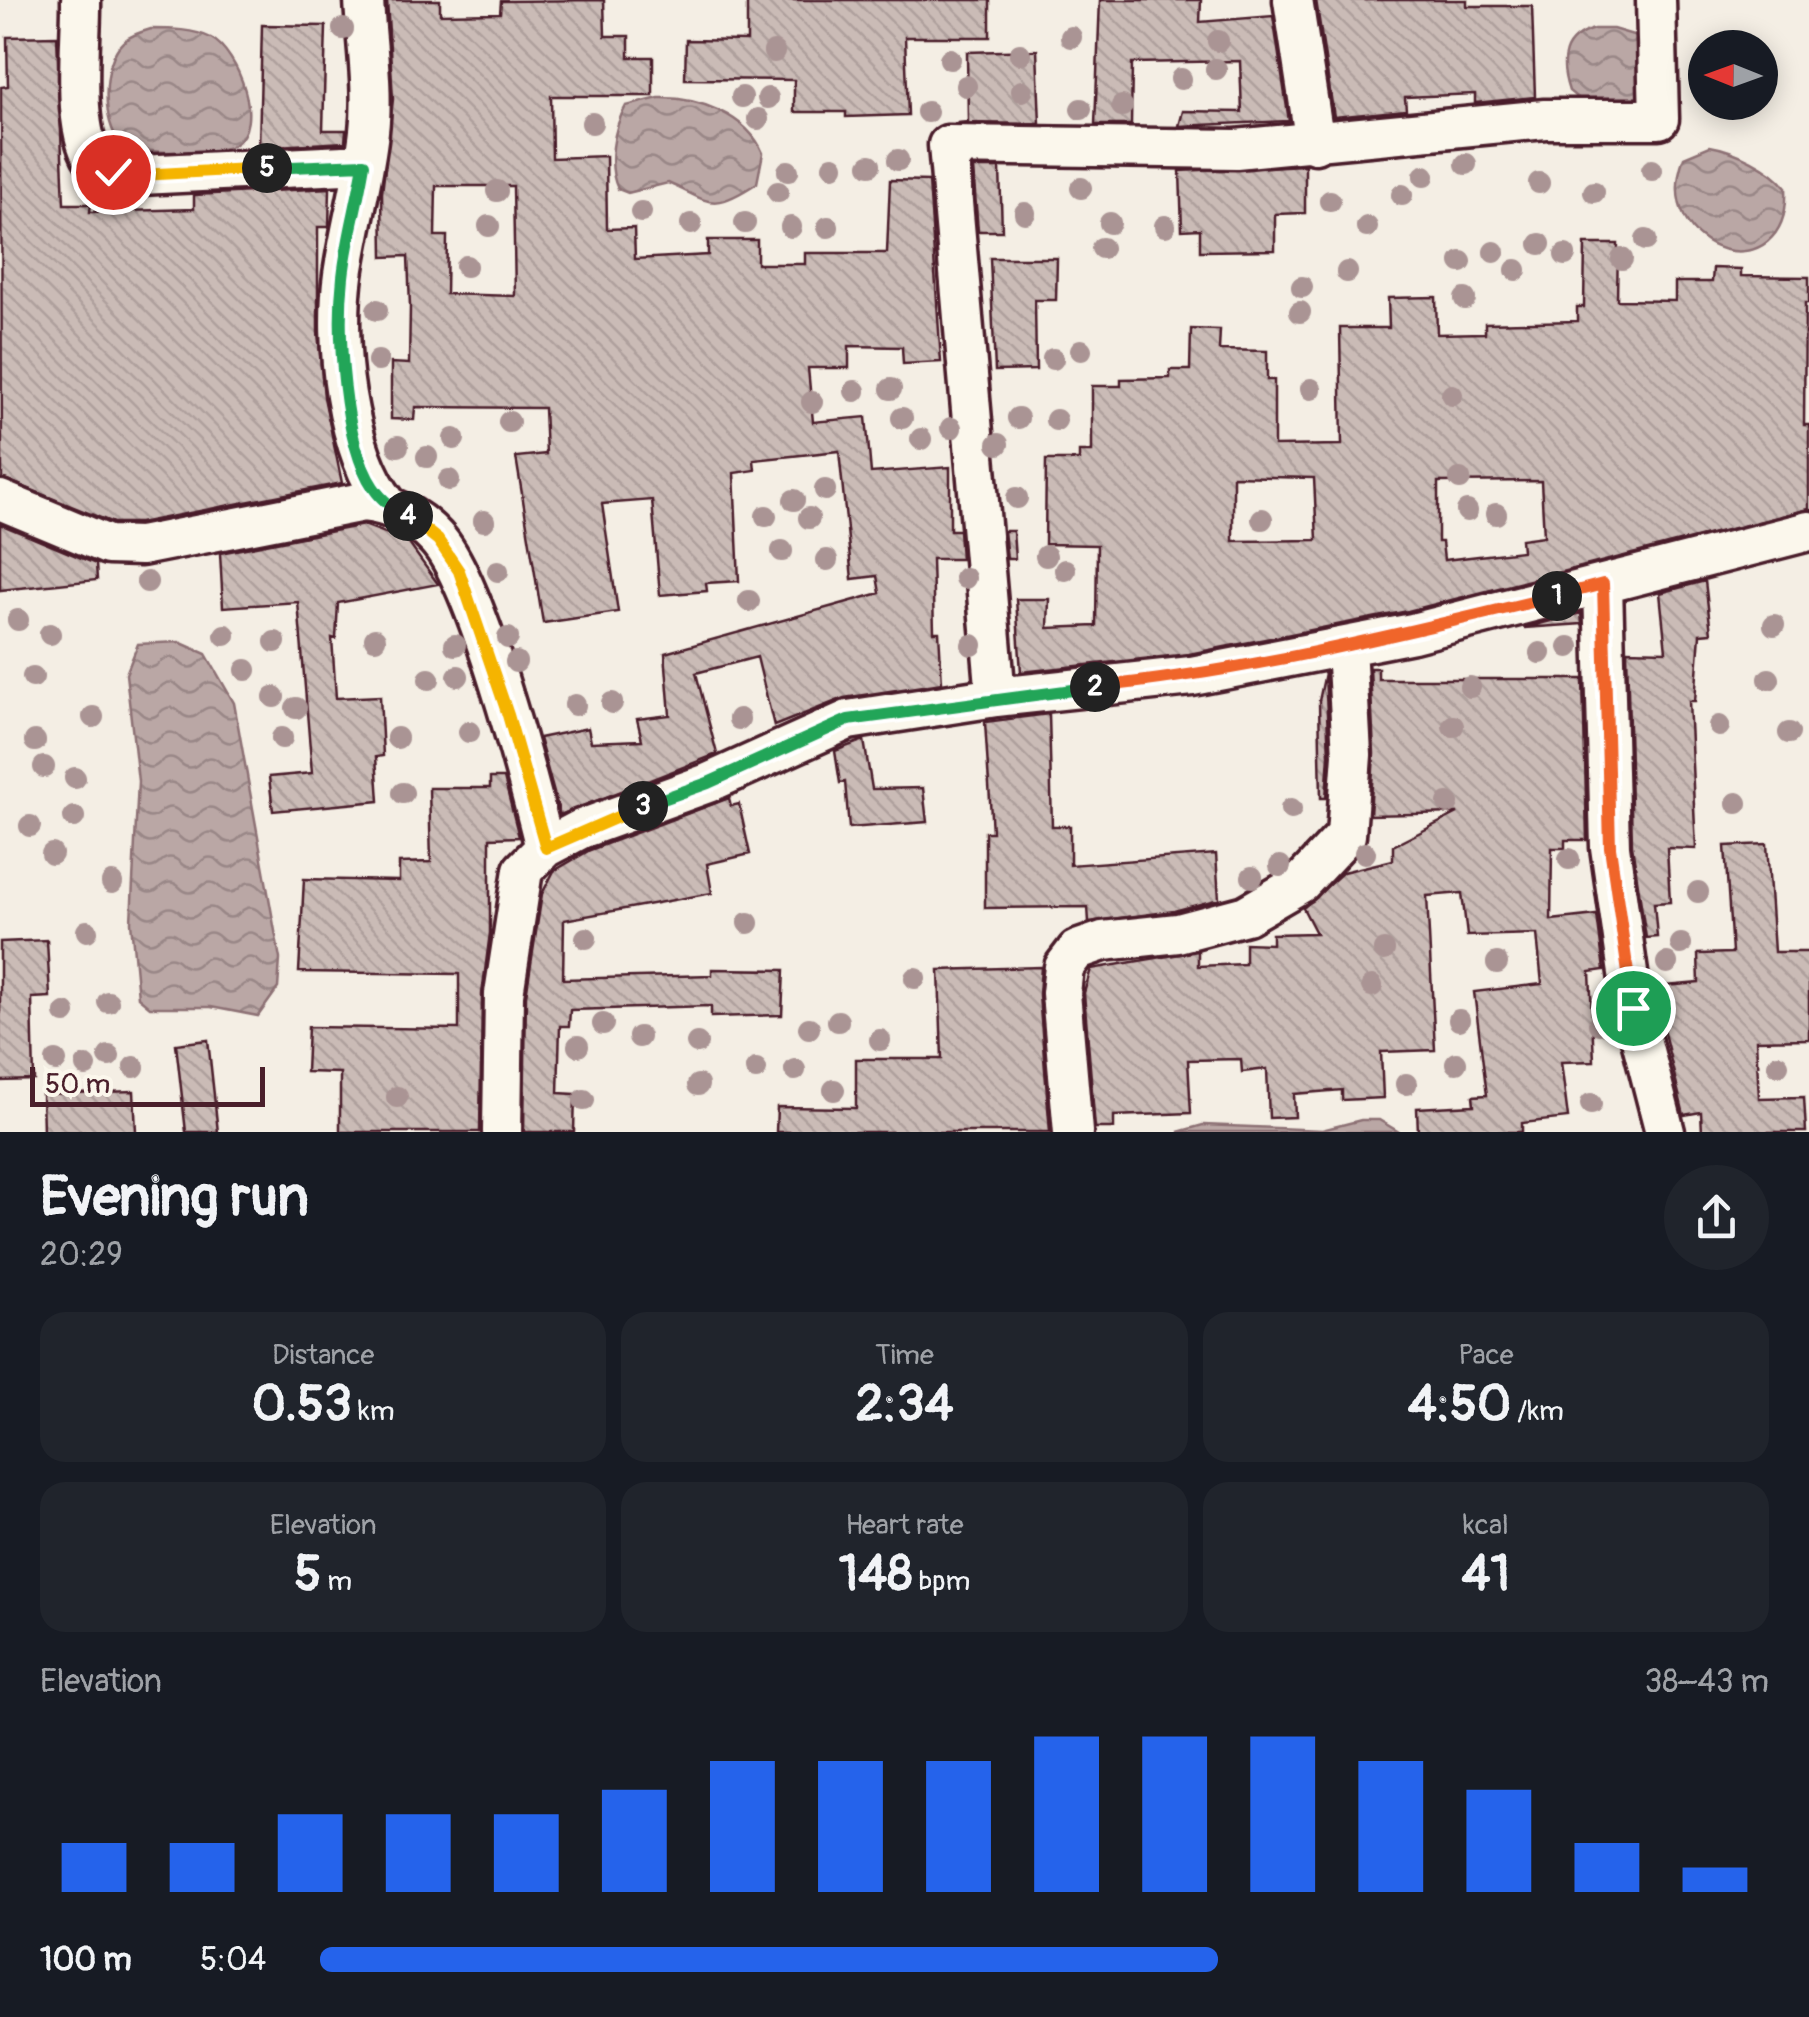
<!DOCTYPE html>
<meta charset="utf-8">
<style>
:root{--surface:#171b24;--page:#20242c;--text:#f1f3f6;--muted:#9ea1a6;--accent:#2563eb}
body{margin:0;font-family:Pangolin,sans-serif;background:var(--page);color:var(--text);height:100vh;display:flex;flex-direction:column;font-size:38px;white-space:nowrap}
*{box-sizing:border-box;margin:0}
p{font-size:32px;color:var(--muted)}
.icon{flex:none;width:55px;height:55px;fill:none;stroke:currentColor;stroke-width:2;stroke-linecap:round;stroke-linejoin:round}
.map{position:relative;height:1132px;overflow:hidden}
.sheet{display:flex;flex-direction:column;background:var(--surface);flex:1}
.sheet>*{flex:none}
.needle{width:65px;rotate:271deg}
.buttons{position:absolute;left:1688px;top:30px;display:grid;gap:20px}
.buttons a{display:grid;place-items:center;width:90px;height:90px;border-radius:50%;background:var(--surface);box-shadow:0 5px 25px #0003;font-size:50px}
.scale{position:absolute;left:30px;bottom:25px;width:235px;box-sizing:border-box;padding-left:10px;border:5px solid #4a1f2b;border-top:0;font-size:28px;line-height:35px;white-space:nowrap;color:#4a1f2b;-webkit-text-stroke:8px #fbf7ec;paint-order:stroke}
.pin{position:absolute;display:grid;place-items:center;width:85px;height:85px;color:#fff;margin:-42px;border:5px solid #fff;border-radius:50%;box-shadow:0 2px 10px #0007}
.km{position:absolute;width:50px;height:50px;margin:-25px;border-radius:50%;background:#222;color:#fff;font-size:28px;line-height:50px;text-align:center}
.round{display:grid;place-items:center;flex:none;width:105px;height:105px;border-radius:52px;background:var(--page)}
.summary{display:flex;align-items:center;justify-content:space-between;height:170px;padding:0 40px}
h1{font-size:55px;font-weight:700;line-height:75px}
.metrics{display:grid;grid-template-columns:repeat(3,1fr);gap:15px;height:170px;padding:10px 40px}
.metrics div{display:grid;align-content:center;border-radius:25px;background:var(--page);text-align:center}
.metrics b{font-size:50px;font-weight:700}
.metrics small{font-size:28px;font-weight:400}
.metrics p{font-size:28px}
.chart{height:280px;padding:20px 40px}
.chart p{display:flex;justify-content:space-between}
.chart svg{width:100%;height:180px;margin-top:10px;stroke:var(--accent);stroke-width:6}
ul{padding:0 40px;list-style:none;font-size:32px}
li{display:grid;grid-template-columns:160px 120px 1fr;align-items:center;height:75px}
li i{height:25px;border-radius:12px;background:var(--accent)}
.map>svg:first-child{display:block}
.water{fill:url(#water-waves);stroke:#8d7174;stroke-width:2.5}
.building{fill:url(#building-back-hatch);stroke:#4a1f2b;stroke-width:2.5;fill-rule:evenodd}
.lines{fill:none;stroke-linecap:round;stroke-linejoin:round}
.minor-casing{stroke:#4a1f2b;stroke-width:45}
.minor{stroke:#fbf7ec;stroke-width:38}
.tree{fill:#aa9494}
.split-1-casing{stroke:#fff;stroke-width:20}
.split-2-casing{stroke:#fff;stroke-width:20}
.split-3-casing{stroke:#fff;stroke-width:20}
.split-4-casing{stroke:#fff;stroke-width:20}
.split-5-casing{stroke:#fff;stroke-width:20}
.split-6-casing{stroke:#fff;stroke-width:20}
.split-1{stroke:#f0652b;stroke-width:12}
.split-2{stroke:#f0652b;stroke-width:12}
.split-3{stroke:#22a559;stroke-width:12}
.split-4{stroke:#f5b400;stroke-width:12}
.split-5{stroke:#22a559;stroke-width:12}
.split-6{stroke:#f5b400;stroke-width:12}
</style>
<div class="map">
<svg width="1809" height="1132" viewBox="0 0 1809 1132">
<defs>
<pattern id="water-waves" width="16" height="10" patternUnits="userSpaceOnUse" patternTransform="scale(2.5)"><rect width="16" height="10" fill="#baa7a5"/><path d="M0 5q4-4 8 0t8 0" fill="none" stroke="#998787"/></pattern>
<pattern id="building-back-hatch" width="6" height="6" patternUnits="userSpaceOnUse" patternTransform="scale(2.5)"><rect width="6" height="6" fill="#cabbb6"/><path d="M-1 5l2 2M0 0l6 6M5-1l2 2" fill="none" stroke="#afa09d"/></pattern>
</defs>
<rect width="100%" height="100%" fill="#f4eee4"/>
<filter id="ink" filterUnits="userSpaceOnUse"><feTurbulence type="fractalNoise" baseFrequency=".01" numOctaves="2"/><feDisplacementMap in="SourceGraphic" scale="20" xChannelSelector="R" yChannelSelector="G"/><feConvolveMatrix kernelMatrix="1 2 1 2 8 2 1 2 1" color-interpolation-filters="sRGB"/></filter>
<g filter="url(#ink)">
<path class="water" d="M151,29C170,29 194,29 211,38C238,52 266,125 234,145C218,155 133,155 121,143C101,124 102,61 123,42C131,35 141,32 151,29Z
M1594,29H1613L1640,37L1642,100L1586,105L1569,91C1559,61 1562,38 1594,29Z
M659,98C698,97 747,115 763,153L757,183C710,214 710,201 668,183L628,193L618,189C607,166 613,128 626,106Z
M1710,146C1735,150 1771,168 1786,187C1792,295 1647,255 1684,157Z
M179,642L206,654L234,703L280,959L278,988L258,1016L211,1007H150L138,997L131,922L138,781L126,674L138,644Z
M1361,1120H1379L1399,1132H1178L1203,1125L1322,1130Z"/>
<path class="building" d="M387,0H440V14L500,13L501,1L604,0L605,36H629V57H653V96H551L552,158L606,156L607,229L634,228L635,259L708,255V240H757V264H805V253H887L890,180L929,181L941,362L903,364L902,347L849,346V368H808L813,422L866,417L871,473L950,467V530H959L961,559H932L934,632H939L942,683L844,698L774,726L757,657L696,673L717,754L560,815L539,738L588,728L591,742L642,740L637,719L670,715L665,653L880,593L877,576L852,579L839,451L754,460L755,470L734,473L739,581L706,583L707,591L660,595L652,500L602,504L618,612L543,623L516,457L546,454L544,408L415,407L414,420L391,419V363L409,364L410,307L408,256L383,257L382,193L393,99ZM436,186H513L515,296L446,294L447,236H435Z
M747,0H990V37H905L908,115L846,117V112H794V80L685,79L686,40L747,41Z
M1100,0H1201L1200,22L1273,16L1289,121L1179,126L1183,111L1242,112L1240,61L1132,63L1131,125H1095Z
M1316,0H1467V6H1532L1535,97L1475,103V94L1405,97L1406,110L1334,117Z
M262,25L326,26L323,130H346L345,142L259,147Z
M57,36L64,204H91L90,212L194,209V195L330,188L329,227H318V332L324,397L342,483L139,523H113L2,478L1,87L8,86L7,37Z
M1037,50L1040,124L957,123L968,122L967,52Z
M1305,165V213L1275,214V250L1200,251V229L1182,230L1180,171Z
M973,168H1000L1002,231H978Z
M1585,244H1618L1617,300L1675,301V282H1712L1713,268L1741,269V276L1809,277V303H1805L1804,425H1809V509L1408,611L1189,654L1021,672L1016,599H1049L1048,628L1096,626L1097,545L1045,544L1046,460H1079V452H1092V386H1121V379L1170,378V370H1190L1191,329L1220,330L1219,350L1267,351V380H1274V446L1342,445L1340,328H1389L1388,298L1436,297L1437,334L1485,333V323L1577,321V307H1584ZM1233,476L1314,478L1317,540L1233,541ZM1541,481L1544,536L1521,539L1522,551L1444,560L1442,542H1438V482Z
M990,258H1057L1056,300H1035L1036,370L995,371Z
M0,524L96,564L97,580L0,590Z
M364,525L407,541L438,584L338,603L336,639L332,638L336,698L380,696L383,756L376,757L379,801L273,811L269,777L312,773L298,602L223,607L220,553Z
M1004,531H1013L1015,559H1007Z
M1705,581L1711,633L1700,634L1695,701H1689L1696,849L1667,848L1670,902L1654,903L1657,937L1646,938L1632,845L1627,650L1666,651L1660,593Z
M1581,613L1582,624L1524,628Z
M1370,668H1378V679H1583L1587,840H1565V848H1552L1551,920L1597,915L1604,970L1590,972L1594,1061L1561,1062L1568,1118L1522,1123V1132H1418L1417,1108L1474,1105L1473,1096L1487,1095L1474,992L1542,984L1537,934L1467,936L1462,893L1427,896L1435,1050L1381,1052L1383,1098L1342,1100V1090L1294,1094L1295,1117L1269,1118L1267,1069L1242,1072L1241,1059L1188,1060L1191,1113L1114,1116V1128H1095L1084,993L1091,969L1198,951V966L1245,964V943L1272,944V934L1316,933L1303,908L1343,872L1393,860V846L1458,813L1370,815L1374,754Z
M1325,673L1329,755L1326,798H1321L1319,701Z
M1049,714L1052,826H1070V865L1216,854L1219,899L1174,911L1089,922L1088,907L985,908V832H992L985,722Z
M864,740L872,789L923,788L927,822L849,828L845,782L840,783L835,751Z
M490,778H504L519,837L490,838V933L482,994L480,1132H340V1073L306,1072L308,1027L459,1029V974L299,972L304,879L399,881V863L431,862L429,788H490Z
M729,798L731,806L739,804L750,854L707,864L712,893L564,920L563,979L712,975V969L784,970L782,1015L711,1017V1006L570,1010L569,1026H560L558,1093L575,1094L574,1132H524L526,996L542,894L554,871L590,850Z
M1767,844L1774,952H1809V1039L1756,1040L1759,1098L1804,1097L1806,1132H1702L1701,1112L1684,1115L1653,987L1699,983L1698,954L1732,953L1725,846Z
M47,940L50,997L32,998L34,1080L0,1081V942Z
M1041,967L1039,995L1050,1132H776L777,1107L856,1108V1059H942L939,970Z
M208,1040L218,1132H186L176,1044Z
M134,1091L136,1132H43L42,1094Z"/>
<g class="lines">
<g class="minor-casing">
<path id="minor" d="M81,0C82,39 70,132 96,162C106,173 126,173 140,175L364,164
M364,0C366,42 374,89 369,131C364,179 350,226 343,275C334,341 345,451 387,504
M1293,0L1315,144
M0,500L108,545L141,546L363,502C392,505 416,516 436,538C477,581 529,783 545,848
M1603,585L1610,847L1633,1008L1665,1132
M996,697L948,145L1236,149L1545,119H1659L1656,0
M502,1132L504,994L523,870L545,848L581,829L708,783L848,720L996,697L1192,676L1413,633L1809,531
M1073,1132L1061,993L1064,967L1077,950L1103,941L1178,933L1246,915L1301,883L1346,835L1352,755L1346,646"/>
</g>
<use href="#minor" class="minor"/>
</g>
<g class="tree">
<circle cx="343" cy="29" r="11"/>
<circle cx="1071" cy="37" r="11"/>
<circle cx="1218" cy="41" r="11"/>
<circle cx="774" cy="52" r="11"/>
<circle cx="1020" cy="54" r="11"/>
<circle cx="950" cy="59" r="11"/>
<circle cx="1216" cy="69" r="11"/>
<circle cx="1181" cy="79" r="11"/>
<circle cx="966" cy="86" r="11"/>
<circle cx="1022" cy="91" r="11"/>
<circle cx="742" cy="97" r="11"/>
<circle cx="768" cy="98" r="11"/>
<circle cx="1122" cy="106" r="11"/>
<circle cx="1081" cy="109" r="11"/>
<circle cx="927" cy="112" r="11"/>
<circle cx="758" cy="119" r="11"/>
<circle cx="592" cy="123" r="11"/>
<circle cx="898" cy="160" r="11"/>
<circle cx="1466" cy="164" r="11"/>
<circle cx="870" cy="165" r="11"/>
<circle cx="833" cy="166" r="11"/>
<circle cx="1652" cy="170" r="11"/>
<circle cx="788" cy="171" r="11"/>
<circle cx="1424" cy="176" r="11"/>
<circle cx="1539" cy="183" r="11"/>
<circle cx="1081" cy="188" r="11"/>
<circle cx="497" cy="191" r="11"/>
<circle cx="778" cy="192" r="11"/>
<circle cx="1594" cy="192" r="11"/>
<circle cx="1402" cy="195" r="11"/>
<circle cx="1330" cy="201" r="11"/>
<circle cx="641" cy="212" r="11"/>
<circle cx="1025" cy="213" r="11"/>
<circle cx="745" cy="223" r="11"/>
<circle cx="1110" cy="223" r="11"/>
<circle cx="691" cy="224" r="11"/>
<circle cx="489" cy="226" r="11"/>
<circle cx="1165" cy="226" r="11"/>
<circle cx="791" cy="227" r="11"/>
<circle cx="828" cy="227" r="11"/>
<circle cx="1367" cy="227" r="11"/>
<circle cx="1646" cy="240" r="11"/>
<circle cx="1540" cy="244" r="11"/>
<circle cx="1102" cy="248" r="11"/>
<circle cx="1494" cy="252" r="11"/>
<circle cx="1565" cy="255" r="11"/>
<circle cx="1622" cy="259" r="11"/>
<circle cx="1461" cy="262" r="11"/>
<circle cx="466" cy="266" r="11"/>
<circle cx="1516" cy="270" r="11"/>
<circle cx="1347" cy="272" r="11"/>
<circle cx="1302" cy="287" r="11"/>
<circle cx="1465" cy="299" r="11"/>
<circle cx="377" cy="310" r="11"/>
<circle cx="1300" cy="312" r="11"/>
<circle cx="1081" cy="350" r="11"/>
<circle cx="1053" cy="359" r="11"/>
<circle cx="378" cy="361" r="11"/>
<circle cx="891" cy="389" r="11"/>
<circle cx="1311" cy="389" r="11"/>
<circle cx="855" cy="391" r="11"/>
<circle cx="1452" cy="395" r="11"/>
<circle cx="812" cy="402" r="11"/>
<circle cx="902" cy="418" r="11"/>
<circle cx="1018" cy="418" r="11"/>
<circle cx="1056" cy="420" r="11"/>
<circle cx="509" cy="422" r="11"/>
<circle cx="951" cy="428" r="11"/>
<circle cx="454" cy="439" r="11"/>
<circle cx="921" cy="439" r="11"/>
<circle cx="998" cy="444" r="11"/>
<circle cx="398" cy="446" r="11"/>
<circle cx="427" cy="457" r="11"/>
<circle cx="1460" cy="479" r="11"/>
<circle cx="449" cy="480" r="11"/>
<circle cx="825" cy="490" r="11"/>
<circle cx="1017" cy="498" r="11"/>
<circle cx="794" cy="500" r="11"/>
<circle cx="1467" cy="511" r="11"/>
<circle cx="1496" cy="514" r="11"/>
<circle cx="766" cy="516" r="11"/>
<circle cx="809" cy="518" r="11"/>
<circle cx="1262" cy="519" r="11"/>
<circle cx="484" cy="521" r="11"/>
<circle cx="782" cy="551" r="11"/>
<circle cx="1046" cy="556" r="11"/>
<circle cx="827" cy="560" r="11"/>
<circle cx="1065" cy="570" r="11"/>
<circle cx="498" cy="571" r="11"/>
<circle cx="965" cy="578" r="11"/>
<circle cx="147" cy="582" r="11"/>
<circle cx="749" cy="601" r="11"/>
<circle cx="18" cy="620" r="11"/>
<circle cx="1774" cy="625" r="11"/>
<circle cx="50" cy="634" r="11"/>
<circle cx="225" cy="635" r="11"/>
<circle cx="508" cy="638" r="11"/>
<circle cx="375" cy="639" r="11"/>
<circle cx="275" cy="642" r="11"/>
<circle cx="455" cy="645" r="11"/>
<circle cx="972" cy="645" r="11"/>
<circle cx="1569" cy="647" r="11"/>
<circle cx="1540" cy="653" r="11"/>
<circle cx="516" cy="662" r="11"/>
<circle cx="246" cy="670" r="11"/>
<circle cx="458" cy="676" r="11"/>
<circle cx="33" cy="677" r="11"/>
<circle cx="429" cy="679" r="11"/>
<circle cx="1769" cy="679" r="11"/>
<circle cx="1470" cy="687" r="11"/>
<circle cx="274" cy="697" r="11"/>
<circle cx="612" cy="703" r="11"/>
<circle cx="575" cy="705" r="11"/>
<circle cx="296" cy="708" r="11"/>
<circle cx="93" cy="717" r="11"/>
<circle cx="739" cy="719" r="11"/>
<circle cx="1453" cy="726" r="11"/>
<circle cx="1719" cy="726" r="11"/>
<circle cx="469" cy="732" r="11"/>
<circle cx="1789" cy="733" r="11"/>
<circle cx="282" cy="738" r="11"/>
<circle cx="397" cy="738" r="11"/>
<circle cx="35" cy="741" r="11"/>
<circle cx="44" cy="767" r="11"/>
<circle cx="75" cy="778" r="11"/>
<circle cx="403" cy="793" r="11"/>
<circle cx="1448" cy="803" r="11"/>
<circle cx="1737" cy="803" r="11"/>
<circle cx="1291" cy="809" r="11"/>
<circle cx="74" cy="817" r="11"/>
<circle cx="30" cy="826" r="11"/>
<circle cx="1365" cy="853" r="11"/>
<circle cx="52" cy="854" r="11"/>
<circle cx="1569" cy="859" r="11"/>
<circle cx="1280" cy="866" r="11"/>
<circle cx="1252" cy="877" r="11"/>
<circle cx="112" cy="883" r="11"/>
<circle cx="1698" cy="892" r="11"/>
<circle cx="748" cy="923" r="11"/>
<circle cx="87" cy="931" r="11"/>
<circle cx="586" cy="938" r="11"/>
<circle cx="1681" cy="944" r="11"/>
<circle cx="1384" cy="950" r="11"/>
<circle cx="1497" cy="963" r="11"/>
<circle cx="1667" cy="963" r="11"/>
<circle cx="915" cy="978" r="11"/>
<circle cx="1372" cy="986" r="11"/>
<circle cx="108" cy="1002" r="11"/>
<circle cx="65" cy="1013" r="11"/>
<circle cx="1459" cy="1020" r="11"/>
<circle cx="838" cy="1021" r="11"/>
<circle cx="603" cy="1024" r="11"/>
<circle cx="1599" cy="1024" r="11"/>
<circle cx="809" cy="1028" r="11"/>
<circle cx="639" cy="1037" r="11"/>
<circle cx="880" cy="1040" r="11"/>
<circle cx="697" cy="1043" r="11"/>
<circle cx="578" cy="1046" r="11"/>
<circle cx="109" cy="1056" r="11"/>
<circle cx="56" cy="1061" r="11"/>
<circle cx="1456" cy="1063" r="11"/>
<circle cx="1778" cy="1065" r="11"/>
<circle cx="86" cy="1066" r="11"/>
<circle cx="134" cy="1067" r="11"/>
<circle cx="756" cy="1069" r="11"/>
<circle cx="795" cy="1070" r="11"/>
<circle cx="1406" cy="1084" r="11"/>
<circle cx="698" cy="1085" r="11"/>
<circle cx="834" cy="1090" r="11"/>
<circle cx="397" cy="1097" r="11"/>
<circle cx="584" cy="1100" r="11"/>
<circle cx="1591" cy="1104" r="11"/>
</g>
</g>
<g class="lines" filter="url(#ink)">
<g class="split-1-casing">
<path id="split-1" d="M1557,596L1603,584L1610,847L1633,1008"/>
</g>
<g class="split-2-casing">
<path id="split-2" d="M1095,687C1252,671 1404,633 1557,596"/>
</g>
<g class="split-3-casing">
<path id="split-3" d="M643,806L708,783L848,720L1095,687"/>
</g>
<g class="split-4-casing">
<path id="split-4" d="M408,516L438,540L459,571L508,715L546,848L643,806"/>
</g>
<g class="split-5-casing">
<path id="split-5" d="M267,168L364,164C358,202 347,239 343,277C337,331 343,442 373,487C383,502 393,508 408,516"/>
</g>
<g class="split-6-casing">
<path id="split-6" d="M113,172L140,175L267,168"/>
</g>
<use href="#split-1" class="split-1"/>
<use href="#split-2" class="split-2"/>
<use href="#split-3" class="split-3"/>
<use href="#split-4" class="split-4"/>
<use href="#split-5" class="split-5"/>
<use href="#split-6" class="split-6"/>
</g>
</svg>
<div class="buttons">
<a><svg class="needle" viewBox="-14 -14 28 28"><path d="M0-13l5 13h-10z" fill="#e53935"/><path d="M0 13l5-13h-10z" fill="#9ea1a6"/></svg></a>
</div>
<div class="scale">50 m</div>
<div class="pin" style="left:1633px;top:1008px;background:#1e9e55"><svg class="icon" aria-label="arrive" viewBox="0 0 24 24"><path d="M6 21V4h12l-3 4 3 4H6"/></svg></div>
<div class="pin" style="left:113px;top:172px;background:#d93025"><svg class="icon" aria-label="check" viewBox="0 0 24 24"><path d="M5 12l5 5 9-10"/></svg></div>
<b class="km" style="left:1557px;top:596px">1</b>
<b class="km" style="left:1095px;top:687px">2</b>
<b class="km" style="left:643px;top:806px">3</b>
<b class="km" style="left:408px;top:516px">4</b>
<b class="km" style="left:267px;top:168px">5</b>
</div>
<section class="sheet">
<div class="summary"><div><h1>Evening run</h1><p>20:29</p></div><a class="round"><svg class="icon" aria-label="share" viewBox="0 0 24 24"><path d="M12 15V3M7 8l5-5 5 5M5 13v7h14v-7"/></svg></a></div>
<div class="metrics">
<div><p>Distance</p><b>0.53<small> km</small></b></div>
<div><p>Time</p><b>2:34</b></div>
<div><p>Pace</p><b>4:50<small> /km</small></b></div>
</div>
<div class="metrics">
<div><p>Elevation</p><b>5<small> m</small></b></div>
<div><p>Heart rate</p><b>148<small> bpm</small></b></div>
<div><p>kcal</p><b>41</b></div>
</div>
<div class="chart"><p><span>Elevation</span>38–43 m</p>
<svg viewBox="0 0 160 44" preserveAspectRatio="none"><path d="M5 44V32M15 44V32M25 44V25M35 44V25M45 44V25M55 44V19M65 44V12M75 44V12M85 44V12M95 44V6M105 44V6M115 44V6M125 44V12M135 44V19M145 44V32M155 44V38"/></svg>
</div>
<ul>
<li><b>100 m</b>5:04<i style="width:62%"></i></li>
</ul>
</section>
